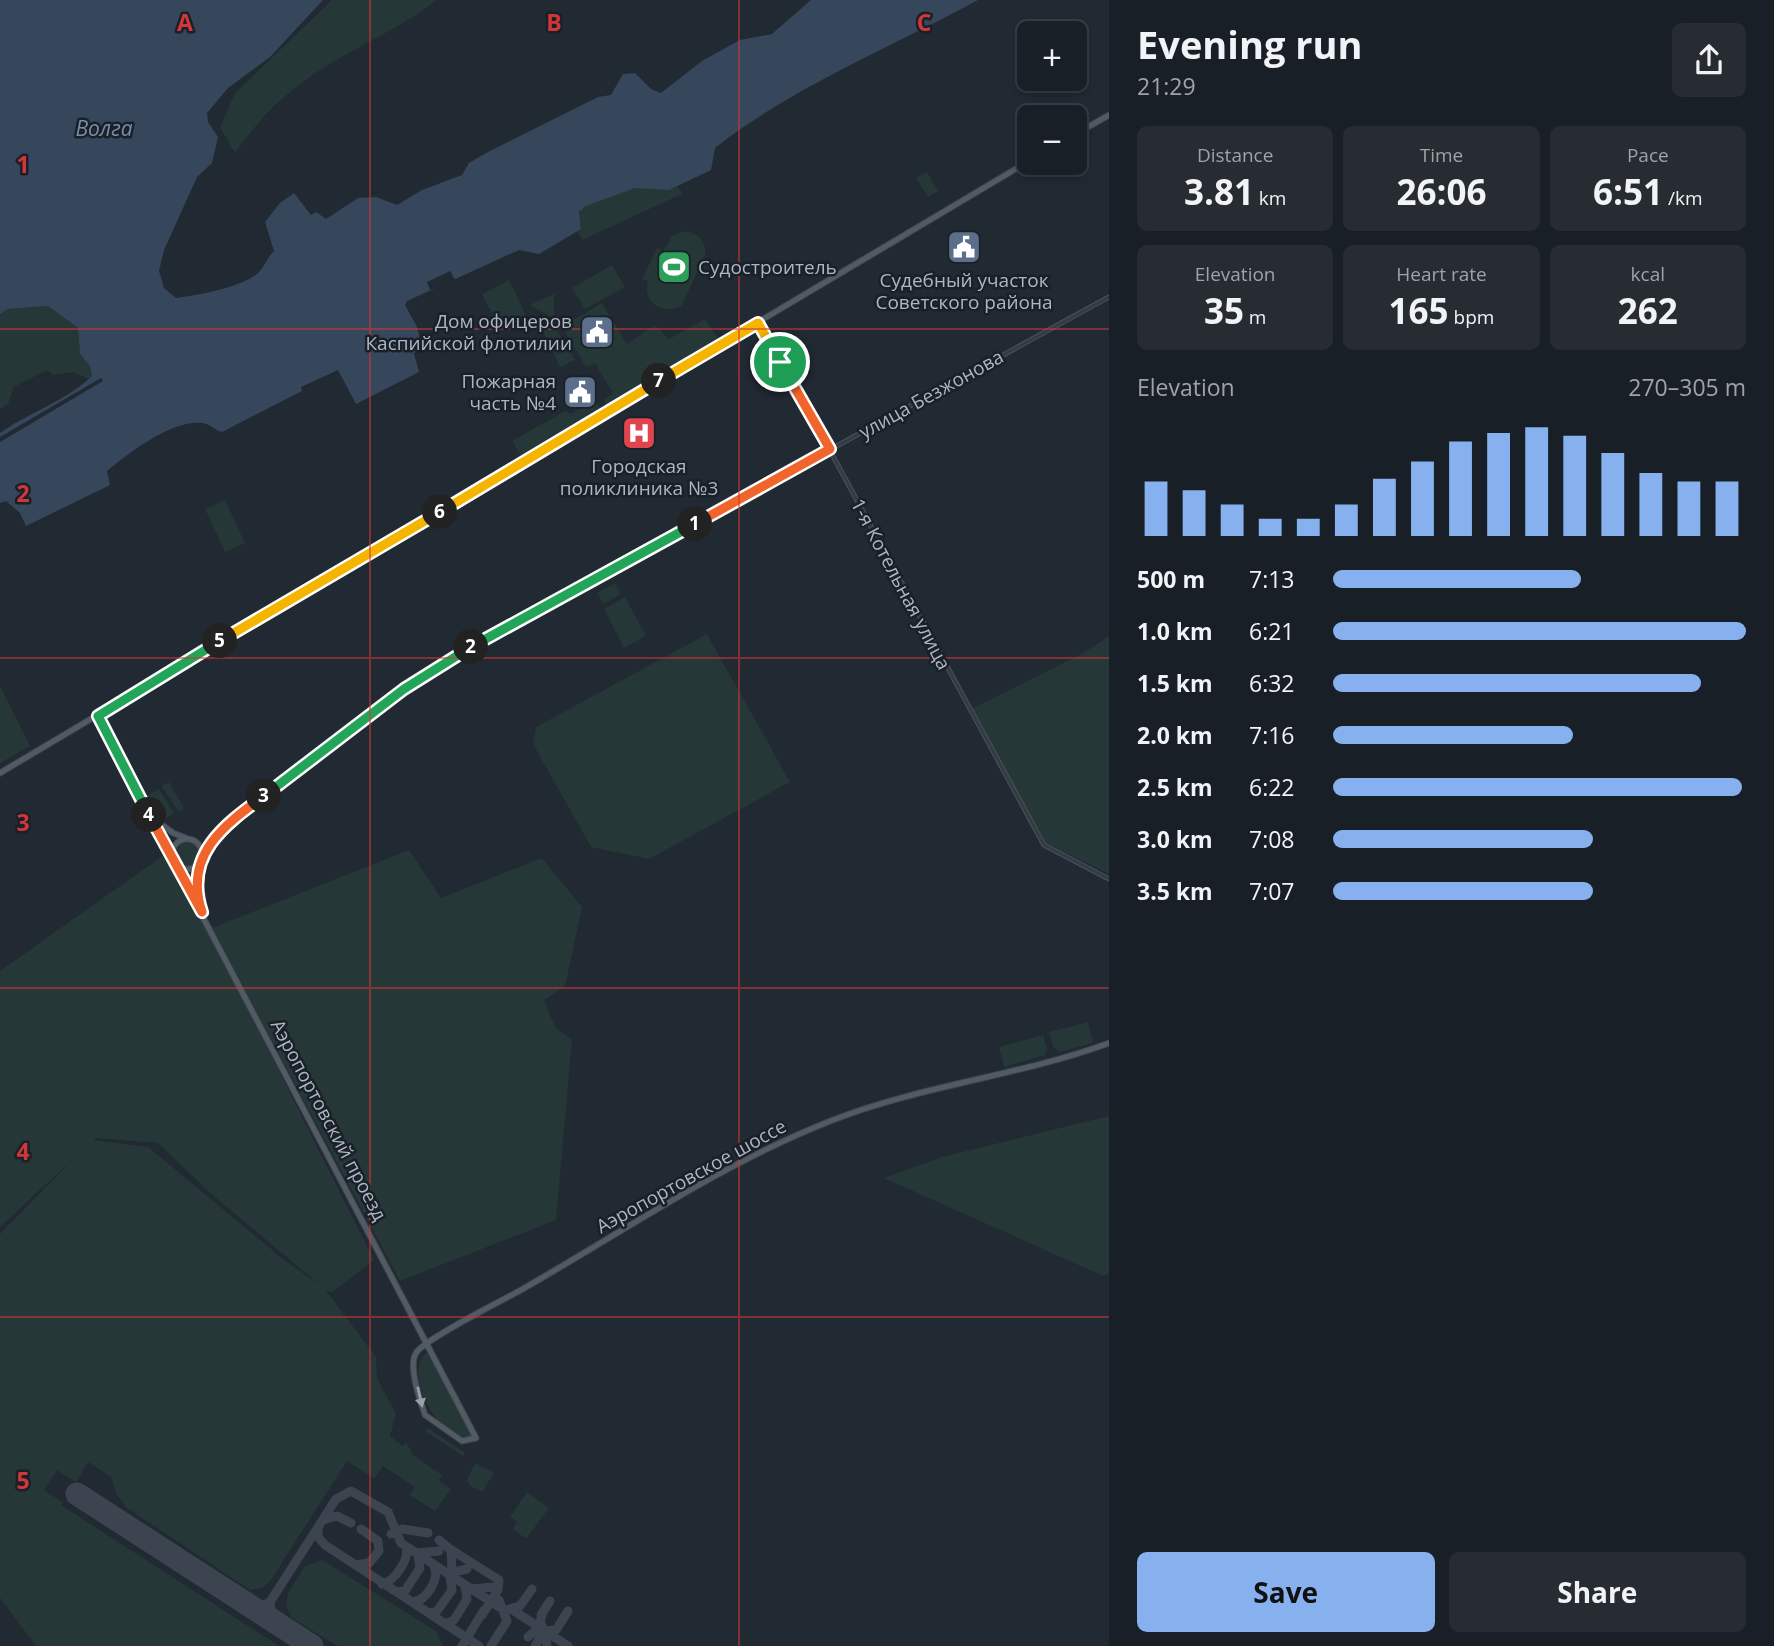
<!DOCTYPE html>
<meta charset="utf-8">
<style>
:root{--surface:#191f26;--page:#262c32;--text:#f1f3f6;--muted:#9fa2a7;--line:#373d43;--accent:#86b1ee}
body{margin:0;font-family:"Open Sans",sans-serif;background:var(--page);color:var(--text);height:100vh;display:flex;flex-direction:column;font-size:26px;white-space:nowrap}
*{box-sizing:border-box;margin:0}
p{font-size:23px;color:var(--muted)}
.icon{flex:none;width:38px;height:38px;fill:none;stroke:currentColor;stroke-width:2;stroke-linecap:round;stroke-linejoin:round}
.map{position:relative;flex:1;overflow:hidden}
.sheet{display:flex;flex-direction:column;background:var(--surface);width:665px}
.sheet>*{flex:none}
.controls{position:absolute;left:1017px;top:21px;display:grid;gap:14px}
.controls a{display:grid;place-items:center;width:70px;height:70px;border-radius:10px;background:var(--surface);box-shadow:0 4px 10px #0003,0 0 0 2px var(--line);font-size:35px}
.pin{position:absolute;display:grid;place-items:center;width:60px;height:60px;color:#fff;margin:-30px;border:4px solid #fff;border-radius:50%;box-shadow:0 2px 7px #0007}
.km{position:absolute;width:35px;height:35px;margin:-18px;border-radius:50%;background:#222;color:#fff;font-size:19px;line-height:35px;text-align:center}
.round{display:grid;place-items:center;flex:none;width:74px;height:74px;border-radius:10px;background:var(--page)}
.summary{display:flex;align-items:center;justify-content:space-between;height:119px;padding:0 28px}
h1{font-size:38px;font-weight:700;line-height:52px}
.figures{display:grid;grid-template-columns:repeat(3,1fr);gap:10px;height:119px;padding:7px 28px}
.figures div{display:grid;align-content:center;border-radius:10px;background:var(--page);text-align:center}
.figures b{font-size:35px;font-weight:700}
.figures small{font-size:19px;font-weight:400}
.figures p{font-size:19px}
.chart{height:196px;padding:14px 28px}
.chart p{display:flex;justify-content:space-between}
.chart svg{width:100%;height:126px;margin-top:7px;stroke:var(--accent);stroke-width:6}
.cta{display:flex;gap:14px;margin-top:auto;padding:14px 28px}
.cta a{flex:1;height:80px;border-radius:10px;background:var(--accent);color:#111;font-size:28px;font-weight:700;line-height:80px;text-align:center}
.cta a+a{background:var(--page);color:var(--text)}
ul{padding:0 28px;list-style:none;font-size:23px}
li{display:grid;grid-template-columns:112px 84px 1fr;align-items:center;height:52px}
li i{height:18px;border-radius:9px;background:var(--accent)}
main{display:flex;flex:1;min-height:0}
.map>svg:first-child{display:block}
.green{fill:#253736;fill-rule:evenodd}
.water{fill:#37475b}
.pier{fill:#212933}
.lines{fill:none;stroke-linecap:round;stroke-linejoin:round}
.taxiway{stroke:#3c444f;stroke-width:9}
.runway{stroke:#3c444f;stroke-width:23}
.minor-casing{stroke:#515962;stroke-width:5}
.major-casing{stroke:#3d444e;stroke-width:7}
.minor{stroke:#343b44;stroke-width:3.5}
.major{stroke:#525a64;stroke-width:5}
.oneway{fill:#979faa}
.split-1-casing{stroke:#fff;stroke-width:14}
.split-2-casing{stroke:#fff;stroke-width:14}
.split-3-casing{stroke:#fff;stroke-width:14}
.split-4-casing{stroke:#fff;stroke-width:14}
.split-5-casing{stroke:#fff;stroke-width:14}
.split-6-casing{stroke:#fff;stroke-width:14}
.split-7-casing{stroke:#fff;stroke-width:14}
.split-8-casing{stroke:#fff;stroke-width:14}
.split-1{stroke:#f0652b;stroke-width:9}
.split-2{stroke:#22a559;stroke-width:9}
.split-3{stroke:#22a559;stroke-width:9}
.split-4{stroke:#f0652b;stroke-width:9}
.split-5{stroke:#22a559;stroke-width:9}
.split-6{stroke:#f5b400;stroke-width:9}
.split-7{stroke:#f5b400;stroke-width:9}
.split-8{stroke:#f5b400;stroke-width:9}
.grid{fill:none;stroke:#d23637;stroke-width:2;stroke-opacity:0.55}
.labels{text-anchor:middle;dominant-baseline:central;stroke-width:5;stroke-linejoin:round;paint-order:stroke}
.poi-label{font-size:19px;fill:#aeb6c1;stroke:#192029}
.street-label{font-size:19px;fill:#aeb6c1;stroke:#192029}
.water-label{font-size:21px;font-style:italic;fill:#788ea8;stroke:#192029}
.grid-label{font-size:23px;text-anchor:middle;font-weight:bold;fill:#d23637;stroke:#192029;stroke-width:5;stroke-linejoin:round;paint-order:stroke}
</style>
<main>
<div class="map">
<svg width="1109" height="1646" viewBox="0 0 1109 1646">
<rect width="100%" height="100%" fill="#212933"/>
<path class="green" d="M332,0H437C393,34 341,52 298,86C272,105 253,128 235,153L220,127L235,93Z
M927,172L938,191L928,197L916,178Z
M678,186L682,194L582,240L578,232L581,226L579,214C586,201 624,188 639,187C653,186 665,193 678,186Z
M686,231C698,233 707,242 705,255L682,305C664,317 641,302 648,281L642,279L657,248L663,251L673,235Z
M612,265L625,287L585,309L572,288Z
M509,280L526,315L500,329L482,294Z
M554,294V315L551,317L530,305Z
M602,303L627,344L655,325L669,339L705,319L718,338L606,406L604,399L613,393L595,363L586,367L560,323L567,318L570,322Z
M48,306L78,328L80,354L90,366L92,376L88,379L74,372L53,375L47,370L14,387L8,404L0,409V314L8,309Z
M552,322L575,360L560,367L541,328Z
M595,400L601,410L521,456L512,441L565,411L571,414Z
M225,500L245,543L225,552L205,509Z
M615,583L621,594L603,604L597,593Z
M625,597L646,636L624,648L604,609Z
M707,634L790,782L649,859L591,847L533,744L536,727Z
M1109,636V874L1046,843L971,709L1085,652Z
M0,686L30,746L0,763Z
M169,782L184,808L179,812L161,786Z
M159,789L174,813L164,820L147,796Z
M175 854a12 12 0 1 1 24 0a12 12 0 1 1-24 0Z
M409,850L441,898L542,858L582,907L565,986L544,1000L555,1027L572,1040L556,1220L400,1281L212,928Z
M164,855L199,912L374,1260L331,1293L325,1289L376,1357L377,1378L396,1414L390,1436L403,1446L406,1442L414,1456L442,1475L439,1481L451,1489L435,1511L409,1495L415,1487L383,1466L374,1479L347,1461L271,1580L264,1587L250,1590L127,1508L117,1495L111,1477L88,1462L76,1482L57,1470L44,1490L62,1502L61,1505L279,1646H36L0,1598V1234L72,1160L0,1227V971ZM95,1138L158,1143L209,1192L320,1285L283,1259L148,1147L94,1140Z
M1088,1022L1093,1043L1059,1052L1053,1047L1049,1032Z
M1043,1035L1047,1049L1045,1055L1004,1067L999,1047Z
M1109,1116V1274L1103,1276L884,1178L942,1157Z
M429,1351L471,1432V1436C437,1445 400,1367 429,1351Z
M428,1428L465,1453L463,1456L425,1431Z
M475,1463L494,1473L482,1492L470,1486L467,1480Z
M527,1492L549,1508L526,1539L513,1529L517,1522L510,1517Z
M322,1560L436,1631L443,1646H337L292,1618L286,1606L288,1593L305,1566Z"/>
<path class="water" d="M0,0H323L270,57L228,88L207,113L208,122L218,137L212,163L197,177L164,250L159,271L164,288L176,298C197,295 247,287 261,270C266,263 268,257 274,251L265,222L280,203L294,193L311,215L316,212L326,219L358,198L376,197L397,205L422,190L462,175L469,163L488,152L598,97L611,95L623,74L635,73L651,89L661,93L702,61L740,40L772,34L811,0H978C890,48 794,86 715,148L711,170L669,190L635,188L586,206L579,212L581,229L539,254L519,250L407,301L405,305C415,324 426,335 414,354L419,372L356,404L338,370L301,387L302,391L222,432C215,430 210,424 202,423C171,420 129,453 107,471L110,485L26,526L20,513L6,501L0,503V433C30,412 66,401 92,376L90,366L80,354L78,328L48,306L8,309L0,314Z"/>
<path class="pier" d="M450,271L455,280L430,290L427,282Z
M101,378L103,381L0,442V437Z"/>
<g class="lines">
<path class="taxiway" d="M323,1520L337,1516L351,1523
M318,1528V1537L325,1545L479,1646
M391,1534L402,1529L428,1533
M439,1540L451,1550L452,1573L456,1580
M450,1549L499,1580L498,1590L482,1615
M417,1553L439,1551
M355,1565L369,1563L379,1551L378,1541L361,1529
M449,1573L467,1569
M382,1584C394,1582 410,1559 406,1547
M471,1589L494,1587
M397,1592L405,1591L420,1568L418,1556
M270,1602L272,1616L280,1626
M413,1602C427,1600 440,1579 434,1566
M247,1604L260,1607L270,1602L336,1499L351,1491L388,1512L401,1543L499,1607
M509,1609L520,1606L532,1589
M511,1609L568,1646
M429,1613L437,1611L452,1590L450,1577
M541,1615L550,1601
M445,1624L454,1620L467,1599L465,1587
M528,1637L535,1631L544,1630L540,1622L543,1612
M462,1646L484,1610
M491,1646L507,1621L499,1600
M535,1646L541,1636L539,1627
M547,1646L545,1631L556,1630L568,1611"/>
<path class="runway" d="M77,1494L312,1646"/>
<g class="minor-casing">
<path id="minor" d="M758,323L815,423L1044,845L1109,879
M201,859L222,827L404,689L475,644L1109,297"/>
</g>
<g class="major-casing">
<path id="major" d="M1074,135L1109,115
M98,716L172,859
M0,773L1029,161
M153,818L173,833L186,838
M172 854a15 15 0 1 1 30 0a15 15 0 1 1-30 0Z
M175,864L476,1438L462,1441L425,1415C420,1400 408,1367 416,1353C423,1340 503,1300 521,1290C623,1232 722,1163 833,1120C923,1085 1019,1076 1109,1043
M199,902L200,863"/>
</g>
<use href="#minor" class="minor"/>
<use href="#major" class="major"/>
</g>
<defs><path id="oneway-solid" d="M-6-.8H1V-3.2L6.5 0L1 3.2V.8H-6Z" transform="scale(1.75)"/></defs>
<use class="oneway" href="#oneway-solid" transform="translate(420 1397) rotate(77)"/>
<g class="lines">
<g class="split-1-casing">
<path id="split-1" d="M695,524L830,449L780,362"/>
</g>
<g class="split-2-casing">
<path id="split-2" d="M471,647L695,524"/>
</g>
<g class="split-3-casing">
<path id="split-3" d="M264,796L404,689L471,647"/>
</g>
<g class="split-4-casing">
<path id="split-4" d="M149,815L202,912C183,855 224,825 264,796"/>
</g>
<g class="split-5-casing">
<path id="split-5" d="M149,815L98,716L220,641"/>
</g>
<g class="split-6-casing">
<path id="split-6" d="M220,641L440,512"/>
</g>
<g class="split-7-casing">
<path id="split-7" d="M440,512L659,381"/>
</g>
<g class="split-8-casing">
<path id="split-8" d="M659,381L758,323L780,362"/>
</g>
<use href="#split-1" class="split-1"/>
<use href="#split-2" class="split-2"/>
<use href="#split-3" class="split-3"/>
<use href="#split-4" class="split-4"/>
<use href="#split-5" class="split-5"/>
<use href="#split-6" class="split-6"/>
<use href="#split-7" class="split-7"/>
<use href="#split-8" class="split-8"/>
</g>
<path class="grid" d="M370,0V1646M739,0V1646M0,329H1109M0,658H1109M0,988H1109M0,1317H1109"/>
<defs>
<g id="civic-square" transform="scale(1.75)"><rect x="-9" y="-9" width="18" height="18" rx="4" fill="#5c6f8a" stroke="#192029"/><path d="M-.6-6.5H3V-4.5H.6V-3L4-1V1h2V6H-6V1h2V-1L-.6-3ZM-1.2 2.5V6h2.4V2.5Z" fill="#fff"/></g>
<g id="stadium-square" transform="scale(1.75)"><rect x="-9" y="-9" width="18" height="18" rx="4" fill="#2e9e5b" stroke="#192029"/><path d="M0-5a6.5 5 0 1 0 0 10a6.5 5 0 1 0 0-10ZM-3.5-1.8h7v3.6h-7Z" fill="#fff"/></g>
<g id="hospital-square" transform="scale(1.75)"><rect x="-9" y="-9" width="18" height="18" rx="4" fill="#e0444e" stroke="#192029"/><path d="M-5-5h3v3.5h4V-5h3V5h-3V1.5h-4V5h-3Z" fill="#fff"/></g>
</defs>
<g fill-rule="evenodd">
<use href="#civic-square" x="964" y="247"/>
<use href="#stadium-square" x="674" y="267"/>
<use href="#civic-square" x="597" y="332"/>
<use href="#civic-square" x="580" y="392"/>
<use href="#hospital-square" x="639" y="433"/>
</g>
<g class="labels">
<g class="poi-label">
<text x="698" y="267" text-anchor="start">Судостроитель</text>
<text x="964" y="280">Судебный участок<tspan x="964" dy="22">Советского района</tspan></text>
<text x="572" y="321" text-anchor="end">Дом офицеров<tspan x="572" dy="22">Каспийской флотилии</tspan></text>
<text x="556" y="381" text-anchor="end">Пожарная<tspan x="556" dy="22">часть №4</tspan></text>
<text x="639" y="466">Городская<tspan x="639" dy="22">поликлиника №3</tspan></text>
</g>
<g class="street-label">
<text transform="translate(931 394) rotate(-29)">улица Безжонова</text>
<text transform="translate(901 584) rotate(62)">1-я Котельная улица</text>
<text transform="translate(329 1120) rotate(62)">Аэропортовский проезд</text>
<text transform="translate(691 1176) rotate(-29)">Аэропортовское шоссе</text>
</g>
<g class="water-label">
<text x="104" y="128">Волга</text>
</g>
</g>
<g class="grid-label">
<text x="185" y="31">A</text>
<text x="554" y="31">B</text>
<text x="924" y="31">C</text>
<text x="23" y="173">1</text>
<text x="23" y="502">2</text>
<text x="23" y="831">3</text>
<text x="23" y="1160">4</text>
<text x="23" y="1489">5</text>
</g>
</svg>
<div class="controls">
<a>+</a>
<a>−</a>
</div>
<div class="pin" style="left:780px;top:362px;background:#1e9e55"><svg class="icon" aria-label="arrive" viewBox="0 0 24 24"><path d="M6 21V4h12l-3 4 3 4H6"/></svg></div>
<b class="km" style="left:695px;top:524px">1</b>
<b class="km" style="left:471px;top:647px">2</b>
<b class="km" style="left:264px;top:796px">3</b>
<b class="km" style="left:149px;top:815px">4</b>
<b class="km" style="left:220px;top:641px">5</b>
<b class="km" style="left:440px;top:512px">6</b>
<b class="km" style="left:659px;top:381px">7</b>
</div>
<section class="sheet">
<div class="summary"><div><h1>Evening run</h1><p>21:29</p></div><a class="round"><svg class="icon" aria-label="share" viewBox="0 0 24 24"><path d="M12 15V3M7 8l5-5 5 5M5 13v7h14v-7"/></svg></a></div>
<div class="figures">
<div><p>Distance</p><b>3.81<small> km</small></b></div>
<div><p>Time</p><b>26:06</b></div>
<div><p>Pace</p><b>6:51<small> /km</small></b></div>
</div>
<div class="figures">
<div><p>Elevation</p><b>35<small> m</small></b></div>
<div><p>Heart rate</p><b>165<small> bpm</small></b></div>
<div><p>kcal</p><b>262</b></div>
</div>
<div class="chart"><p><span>Elevation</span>270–305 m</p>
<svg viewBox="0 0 160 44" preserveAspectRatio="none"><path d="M5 44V25M15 44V28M25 44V33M35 44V38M45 44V38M55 44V33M65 44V24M75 44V18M85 44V11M95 44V8M105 44V6M115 44V9M125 44V15M135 44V22M145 44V25M155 44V25"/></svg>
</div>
<ul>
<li><b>500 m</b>7:13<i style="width:60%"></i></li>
<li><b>1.0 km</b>6:21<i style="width:100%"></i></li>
<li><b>1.5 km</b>6:32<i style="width:89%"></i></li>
<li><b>2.0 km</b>7:16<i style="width:58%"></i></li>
<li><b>2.5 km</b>6:22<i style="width:99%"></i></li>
<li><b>3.0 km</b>7:08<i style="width:63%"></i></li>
<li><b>3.5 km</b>7:07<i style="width:63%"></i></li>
</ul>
<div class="cta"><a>Save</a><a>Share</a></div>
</section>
</main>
